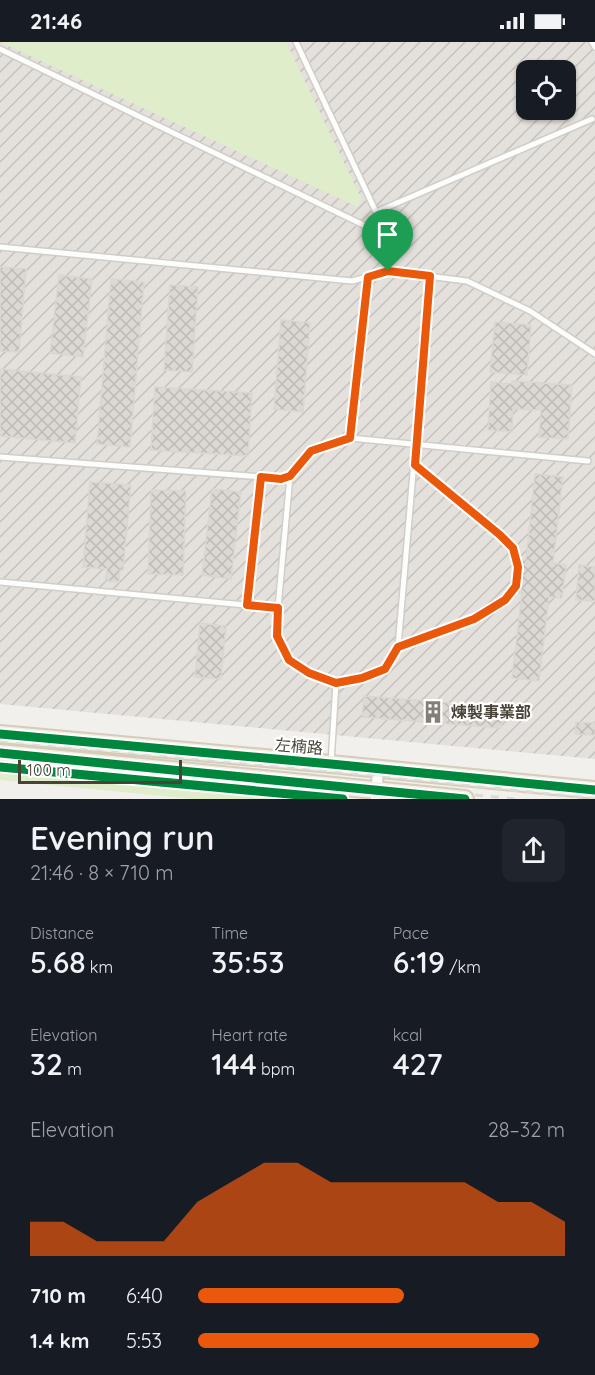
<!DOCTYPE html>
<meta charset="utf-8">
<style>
:root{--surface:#171b24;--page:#20242c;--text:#f1f3f6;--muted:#9ea1a6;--accent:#ea580c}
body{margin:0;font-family:Quicksand,"Noto Sans TC",sans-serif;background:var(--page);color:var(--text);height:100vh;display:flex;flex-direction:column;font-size:22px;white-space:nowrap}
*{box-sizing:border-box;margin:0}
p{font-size:20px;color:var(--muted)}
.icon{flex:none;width:33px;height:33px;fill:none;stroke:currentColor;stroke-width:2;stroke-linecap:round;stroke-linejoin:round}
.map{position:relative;height:757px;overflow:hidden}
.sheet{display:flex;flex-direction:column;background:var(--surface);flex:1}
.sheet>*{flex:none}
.tools{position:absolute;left:516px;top:18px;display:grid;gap:12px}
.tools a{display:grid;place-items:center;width:60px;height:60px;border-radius:12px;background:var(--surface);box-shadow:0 2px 4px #0004;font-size:30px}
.scale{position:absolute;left:18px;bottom:15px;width:164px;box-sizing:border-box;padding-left:6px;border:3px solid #494237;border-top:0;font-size:16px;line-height:21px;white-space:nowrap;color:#494237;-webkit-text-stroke:4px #fff;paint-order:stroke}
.pin{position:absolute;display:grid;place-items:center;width:51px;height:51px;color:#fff;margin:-62px -26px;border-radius:50% 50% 50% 0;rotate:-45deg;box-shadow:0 0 6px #0007}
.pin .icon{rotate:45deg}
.round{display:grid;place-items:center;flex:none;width:63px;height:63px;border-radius:12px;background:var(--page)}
.headline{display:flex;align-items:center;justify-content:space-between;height:102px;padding:0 30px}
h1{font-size:33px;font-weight:600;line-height:45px}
.figures{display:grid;grid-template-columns:repeat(3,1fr);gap:9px;height:102px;padding:6px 30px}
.figures div{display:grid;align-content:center}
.figures b{font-size:30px;font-weight:600}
.figures small{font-size:16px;font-weight:400}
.figures p{font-size:16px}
.chart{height:168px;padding:12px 30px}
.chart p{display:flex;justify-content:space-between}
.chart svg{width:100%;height:108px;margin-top:6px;fill:var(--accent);opacity:.7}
ul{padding:0 30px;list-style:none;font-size:20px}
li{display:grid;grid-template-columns:96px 72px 1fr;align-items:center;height:45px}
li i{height:15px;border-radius:8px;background:var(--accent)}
.status{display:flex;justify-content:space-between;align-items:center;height:42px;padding:0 30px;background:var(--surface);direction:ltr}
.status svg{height:16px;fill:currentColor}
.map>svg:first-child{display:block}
.industrial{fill:url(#industrial-furrows);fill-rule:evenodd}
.grass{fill:#dfedcb}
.building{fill:url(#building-cross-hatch);stroke:#dad7d1;stroke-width:1.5}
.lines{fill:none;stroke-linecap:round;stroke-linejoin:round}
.lane-casing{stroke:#d0cec9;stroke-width:8}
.street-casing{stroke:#d0cec9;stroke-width:14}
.primary-casing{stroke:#d5cdb9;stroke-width:20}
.lane{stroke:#fdfdfc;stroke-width:5}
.street{stroke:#fdfdfc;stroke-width:10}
.primary{stroke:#f1eee4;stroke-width:16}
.rail{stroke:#dadad9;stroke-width:3;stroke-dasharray:8 8;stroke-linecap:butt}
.cycleway-casing{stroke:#fff;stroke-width:13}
.cycleway{stroke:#00873e;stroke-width:9}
.route-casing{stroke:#fff;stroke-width:12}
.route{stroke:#ea580c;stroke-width:8}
.labels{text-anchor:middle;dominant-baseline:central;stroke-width:4.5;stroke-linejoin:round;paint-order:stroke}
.poi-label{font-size:16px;font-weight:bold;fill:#494237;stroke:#fff;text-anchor:start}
.street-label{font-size:16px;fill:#494237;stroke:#fff}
</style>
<div class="status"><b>21:46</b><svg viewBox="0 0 49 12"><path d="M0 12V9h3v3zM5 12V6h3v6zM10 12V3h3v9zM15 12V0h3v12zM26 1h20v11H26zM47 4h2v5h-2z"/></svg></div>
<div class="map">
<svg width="595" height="757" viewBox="0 0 595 757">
<defs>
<pattern id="industrial-furrows" width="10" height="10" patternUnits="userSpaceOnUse" patternTransform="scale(1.5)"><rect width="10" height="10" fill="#e4e0db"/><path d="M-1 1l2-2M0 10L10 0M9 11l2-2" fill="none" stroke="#c5c1bd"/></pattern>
<pattern id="building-cross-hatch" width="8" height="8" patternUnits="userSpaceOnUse" patternTransform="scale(1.5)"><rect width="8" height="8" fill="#dcd9d4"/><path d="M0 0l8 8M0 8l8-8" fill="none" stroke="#bebbb7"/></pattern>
</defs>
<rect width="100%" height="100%" fill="#f2f0ec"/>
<path class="industrial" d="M0,0H595V717L0,662ZM526,28H566V68H526Z"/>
<path class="grass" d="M0,0H286L361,156L358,165Z
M0,730L277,757H192L0,738Z"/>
<path class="building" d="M0,225L26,227L19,310L0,309Z
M59,233L92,237L83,315L50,311Z
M111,237L144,240L130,405L97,402Z
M170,243L198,245L192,330L164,328Z
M281,278L310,281L303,370L274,367Z
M495,280L531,283L527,333L490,330Z
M0,327L81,335L75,401L0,394Z
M512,339L572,343L568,397L539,395L541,368L513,367L512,390L488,388L491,340L512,342Z
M155,345L252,351L248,414L151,408Z
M535,432L563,435L553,521L566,523L562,556L549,555L539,639L512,636L522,551H518L522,518H526Z
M90,440L131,443L123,528H120L119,540L105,539L107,527L83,525Z
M212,447L241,450L231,537L202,533Z
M151,448L186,449L183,533L148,532Z
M579,523L595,525V559L576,558Z
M200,581L226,584L221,637L195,635Z
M364,654L503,665L501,686L362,675Z
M576,680L595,681V693L575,692Z"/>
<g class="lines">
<g class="lane-casing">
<path id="lane" d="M296,0L376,170L388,229
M592,0L595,5
M0,7L380,191
M376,170L592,77
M0,205L352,239L388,229L467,239L530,269L595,312
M350,396L588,419
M0,415L261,435L247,563
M261,435L281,437L290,434
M0,540L278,566L290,434L311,409L350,396L367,235
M278,566C277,575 275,587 278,595C287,626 309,631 336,641L331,721
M398,605L474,577L505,558L516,544L518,525L513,506L500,493L415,423
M336,641L362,636L385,627L398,605L430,234"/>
</g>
<g class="street-casing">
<path id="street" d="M376,757L378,727"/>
</g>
<g class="primary-casing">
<path id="primary" d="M0,692L331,722L595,748
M0,711L465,757"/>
</g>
<use href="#lane" class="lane"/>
<use href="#street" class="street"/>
<use href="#primary" class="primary"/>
<path class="rail" d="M0,698L413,737L595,757
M475,753L516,757"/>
<g class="cycleway-casing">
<path id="cycleway" d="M0,692L331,722L595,748
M0,711L465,757
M0,725L343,757"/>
</g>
<use href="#cycleway" class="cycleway"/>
</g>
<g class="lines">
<g class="route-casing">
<path id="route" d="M388,229L430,234L415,423L500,493L513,506L518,525L516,544L505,558L474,577L398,605L385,627L362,636L336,641L309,631L289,618L277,594L278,566L247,563L261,435L281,437L290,434L311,409L350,396L368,235Z"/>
</g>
<use href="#route" class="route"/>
</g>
<defs>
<g id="building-bare" transform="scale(1.8)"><path d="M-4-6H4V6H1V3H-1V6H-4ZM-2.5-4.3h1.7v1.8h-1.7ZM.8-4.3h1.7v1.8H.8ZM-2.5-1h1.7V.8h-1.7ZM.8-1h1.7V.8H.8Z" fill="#847f76" stroke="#fff" stroke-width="2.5" paint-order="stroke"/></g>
</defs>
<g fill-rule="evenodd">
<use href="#building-bare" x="433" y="670"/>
</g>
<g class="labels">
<g class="poi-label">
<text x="451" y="670">煉製事業部</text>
</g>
<g class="street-label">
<text transform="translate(299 704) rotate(5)">左楠路</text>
</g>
</g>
</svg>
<div class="tools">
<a><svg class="icon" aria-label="locate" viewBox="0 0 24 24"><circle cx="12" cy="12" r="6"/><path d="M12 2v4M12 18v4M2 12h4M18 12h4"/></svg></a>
</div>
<div class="scale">100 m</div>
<div class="pin" style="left:388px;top:229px;background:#1e9e55"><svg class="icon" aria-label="arrive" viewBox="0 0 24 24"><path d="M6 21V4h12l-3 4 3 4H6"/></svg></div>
</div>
<section class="sheet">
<div class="headline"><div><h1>Evening run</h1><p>21:46 · 8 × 710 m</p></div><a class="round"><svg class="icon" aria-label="share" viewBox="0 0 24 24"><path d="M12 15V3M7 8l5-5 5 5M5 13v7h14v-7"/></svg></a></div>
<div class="figures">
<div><p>Distance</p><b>5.68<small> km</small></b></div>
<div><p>Time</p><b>35:53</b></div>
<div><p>Pace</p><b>6:19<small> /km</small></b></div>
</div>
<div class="figures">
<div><p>Elevation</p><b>32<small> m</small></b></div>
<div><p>Heart rate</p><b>144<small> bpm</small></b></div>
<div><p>kcal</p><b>427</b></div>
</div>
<div class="chart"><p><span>Elevation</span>28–32 m</p>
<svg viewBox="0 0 160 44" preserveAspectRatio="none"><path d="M0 44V30L10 30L20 38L30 38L40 38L50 22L60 14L70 6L80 6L90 14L100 14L110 14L120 14L130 14L140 22L150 22L160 30V44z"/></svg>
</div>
<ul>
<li><b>710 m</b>6:40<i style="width:56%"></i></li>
<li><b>1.4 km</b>5:53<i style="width:93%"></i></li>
</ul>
</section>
